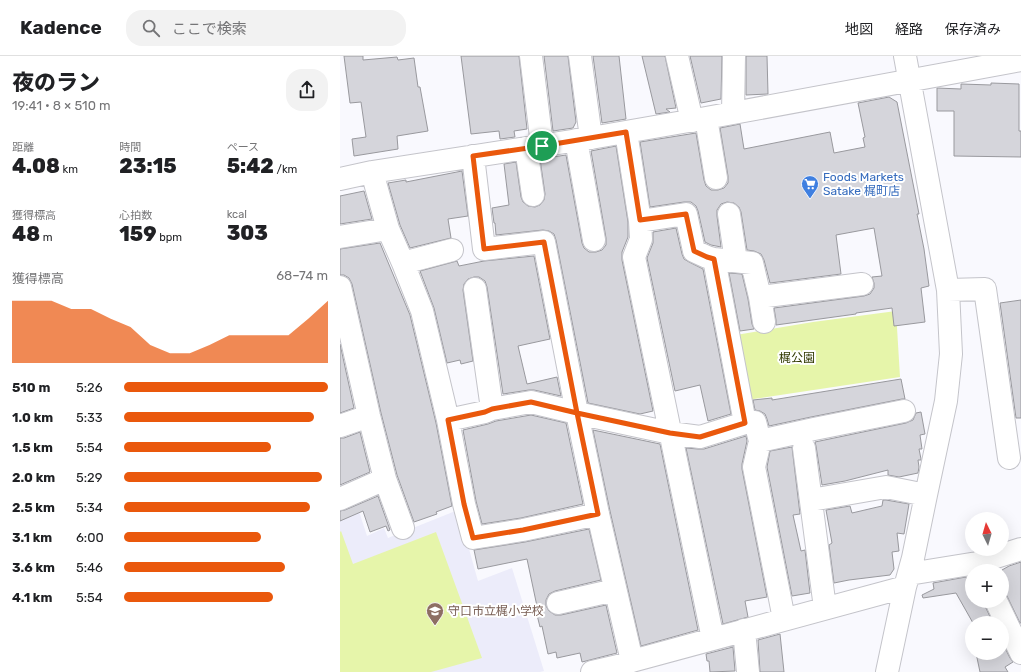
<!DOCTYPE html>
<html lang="ja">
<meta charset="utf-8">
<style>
:root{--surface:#fff;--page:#f2f2f2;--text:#202124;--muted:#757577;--line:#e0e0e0;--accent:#ea580c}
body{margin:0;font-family:Rubik,"Noto Sans JP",sans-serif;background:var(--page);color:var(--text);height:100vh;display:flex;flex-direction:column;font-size:15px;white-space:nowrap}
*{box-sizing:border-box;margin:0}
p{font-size:13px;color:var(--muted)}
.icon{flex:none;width:22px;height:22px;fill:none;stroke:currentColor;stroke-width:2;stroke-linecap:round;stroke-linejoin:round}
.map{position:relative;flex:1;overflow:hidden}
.details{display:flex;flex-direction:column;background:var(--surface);width:340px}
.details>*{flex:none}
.needle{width:26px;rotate:355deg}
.buttons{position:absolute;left:625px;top:456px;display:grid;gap:8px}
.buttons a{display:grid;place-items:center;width:44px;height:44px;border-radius:50%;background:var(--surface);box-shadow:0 4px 16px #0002;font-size:20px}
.pin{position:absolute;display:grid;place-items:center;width:34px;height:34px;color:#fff;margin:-17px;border:2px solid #fff;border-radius:50%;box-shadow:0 1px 4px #0007}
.round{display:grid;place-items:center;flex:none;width:42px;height:42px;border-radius:16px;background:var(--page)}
.summary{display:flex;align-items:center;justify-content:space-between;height:68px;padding:0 12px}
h1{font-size:22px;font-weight:800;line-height:30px}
.metrics{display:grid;grid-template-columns:repeat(3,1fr);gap:6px;height:68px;padding:4px 12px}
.metrics div{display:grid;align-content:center}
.metrics b{font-size:20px;font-weight:800}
.metrics small{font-size:11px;font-weight:400}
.metrics p{font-size:11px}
.chart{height:112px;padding:8px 12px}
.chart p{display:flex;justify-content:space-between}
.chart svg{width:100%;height:72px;margin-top:4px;fill:var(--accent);opacity:.7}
ul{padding:0 12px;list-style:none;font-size:13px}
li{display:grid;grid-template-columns:64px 48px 1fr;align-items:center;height:30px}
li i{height:10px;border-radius:5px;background:var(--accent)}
header{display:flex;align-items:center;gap:24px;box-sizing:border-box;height:56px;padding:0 20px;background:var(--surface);border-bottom:1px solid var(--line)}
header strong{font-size:19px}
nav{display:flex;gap:22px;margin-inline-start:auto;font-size:14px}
.search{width:280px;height:36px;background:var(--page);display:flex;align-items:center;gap:10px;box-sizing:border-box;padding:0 14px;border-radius:16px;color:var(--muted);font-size:15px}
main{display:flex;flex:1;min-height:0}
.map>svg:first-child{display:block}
.built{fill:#ececfa}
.green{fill:#e6f5aa}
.building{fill:#d5d5db;stroke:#99999e}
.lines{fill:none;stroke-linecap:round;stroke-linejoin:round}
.minor-casing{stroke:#c4c4ca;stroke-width:24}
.minor{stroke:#fff;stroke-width:22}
.route-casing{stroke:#fff;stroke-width:8}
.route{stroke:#ea580c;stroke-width:5}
.labels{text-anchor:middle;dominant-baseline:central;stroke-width:4;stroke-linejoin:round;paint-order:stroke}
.shop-label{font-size:12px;fill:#366cbe;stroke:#fff;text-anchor:start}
.park-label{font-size:12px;fill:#313900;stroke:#fff}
.education-label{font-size:12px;fill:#785e54;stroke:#fff;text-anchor:start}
</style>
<header>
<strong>Kadence</strong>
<div class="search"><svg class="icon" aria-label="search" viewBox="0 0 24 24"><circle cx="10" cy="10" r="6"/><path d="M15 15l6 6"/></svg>ここで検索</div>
<nav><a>地図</a><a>経路</a><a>保存済み</a></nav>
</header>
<main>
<section class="details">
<div class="summary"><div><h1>夜のラン</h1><p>19:41 · 8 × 510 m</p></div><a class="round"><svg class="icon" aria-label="share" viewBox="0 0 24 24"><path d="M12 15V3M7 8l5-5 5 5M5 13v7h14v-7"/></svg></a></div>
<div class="metrics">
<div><p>距離</p><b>4.08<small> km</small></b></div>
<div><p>時間</p><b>23:15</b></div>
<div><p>ペース</p><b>5:42<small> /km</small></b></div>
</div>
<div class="metrics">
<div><p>獲得標高</p><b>48<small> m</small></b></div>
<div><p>心拍数</p><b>159<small> bpm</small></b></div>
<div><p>kcal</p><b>303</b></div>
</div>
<div class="chart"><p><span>獲得標高</span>68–74 m</p>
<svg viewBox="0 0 160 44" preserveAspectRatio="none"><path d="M0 44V6L10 6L20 6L30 11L40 11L50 17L60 22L70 33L80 38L90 38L100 33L110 27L120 27L130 27L140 27L150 17L160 6V44z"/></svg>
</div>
<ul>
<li><b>510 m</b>5:26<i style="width:100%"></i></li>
<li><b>1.0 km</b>5:33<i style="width:93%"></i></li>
<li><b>1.5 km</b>5:54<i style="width:72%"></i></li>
<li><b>2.0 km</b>5:29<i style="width:97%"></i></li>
<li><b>2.5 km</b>5:34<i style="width:91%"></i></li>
<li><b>3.1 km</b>6:00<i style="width:67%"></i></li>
<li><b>3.6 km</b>5:46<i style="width:79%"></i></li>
<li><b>4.1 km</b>5:54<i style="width:73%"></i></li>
</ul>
</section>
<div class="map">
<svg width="681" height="616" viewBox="0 0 681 616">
<rect width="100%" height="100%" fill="#f9f9fe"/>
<path class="built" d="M15,443L27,480L44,472L48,482L118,454L138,525L172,512L204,615L200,616H0V451Z"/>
<path class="green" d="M556,255L560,321L407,344L396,279L473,266Z
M1,475L13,508L96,476L142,602L91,616H0V476Z"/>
<path class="building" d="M4,0H23V4L57,1L58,4L74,2L78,31H80L88,75L57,80L58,93L14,100L12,83L26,81L21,46L10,47Z
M121,0H179L187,73L174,75L175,81L160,83L159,75L131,78Z
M204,0H228L236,66L233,72L213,75Z
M253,0H279L286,63L262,67Z
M302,0H325L336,52L326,53L330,56L316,58Z
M350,0H382L381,43L361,47Z
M406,0H427L428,38L406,39Z
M651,27L679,28V75H681V101L614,100V55H597V32L621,33V28L651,29Z
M549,41L557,46L579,158H577L584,193L589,230L581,232L585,266L554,270L552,252L516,257V258L436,269V264L434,252L524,240L530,238L534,232V227L532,221L542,220L534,172L496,179L501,218L430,227L424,204L421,198L414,195L407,194L401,156L399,151L394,147L387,146L381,148L377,154V160L381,191L371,189L365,186L358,155L356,150L351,146H344L310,151L300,86L356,77L364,124L366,130L371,134H378L384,132L388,127V120L380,72L400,68L404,93L490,76L494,97L525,91L523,82L525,81L518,47Z
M276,90L288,166V181L282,196V204L313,355L300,358L248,347L216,184L214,178L209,175L203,174L156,179L155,167H154L152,152L169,149L164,108L176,106L181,141L183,146L188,150L195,151L200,149L204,144L205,138L200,103L226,99L242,187L244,192L249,196H256L262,194L266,189V182L251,95Z
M122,115L128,160L108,163L111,182L70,192L60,169L48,127L66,124V126Z
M24,135L32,163L0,168V140Z
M336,172L342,198L344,203L349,206L363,213L391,358L368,365L360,329L335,335L307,202L313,187V176Z
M40,187L70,259L96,367L112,450L96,456L97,458L74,466L57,419L41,357L12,228L9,222L4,219H0V193Z
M194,200L210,283L178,290L187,328L217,321L221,340L194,334H189L163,338L147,231L145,225L139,221H134L128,223L124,228L123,234L133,305L121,308L120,304L107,307L94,252L80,215L117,205L119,210L144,205Z
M389,217L402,218L408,243L412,268L414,273L400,275Z
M681,244V362H676L660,247Z
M0,288L14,352L0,357Z
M561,323L565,343H562L471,361L429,370L427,363L425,358L420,355L415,354L413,344L432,342V344Z
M581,356L585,378L580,379L582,393H579L581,403V404H578L579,411L578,417L559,421L548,419V414L505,425L482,429L476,390L475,386L566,367L573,364L576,357Z
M191,359L226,367L243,448L181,462L142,468L136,445L123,374L148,368L156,365Z
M253,374L320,388L358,574L301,590L270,455Z
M20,376L30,416L0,429V382H4Z
M406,380L407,385L402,408V413L427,541L405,545L408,561L383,568L346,392L358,393H364Z
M452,391L460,458L453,459L461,495L465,494L470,537L452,540L427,411L430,395Z
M38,440L50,474L48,475L46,470L30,476L23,455L0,465V455L5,454Z
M543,444H546L569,448L564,478L557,477L559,495L552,496L554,513L550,519L509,524L494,527L489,489L492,487L486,454L510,450L512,457L542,450Z
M249,473L261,524L215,535L209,538L206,544V550L209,555L215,559H221L266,549L277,597L242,606L240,597L217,602L216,596L208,598L202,570L200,571L196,555H198L187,503L138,513L134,494L185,486Z
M681,506V567H680L667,540L662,534V514L669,510Z
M626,521L627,523L632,521V545H644L645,550L653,567H633L616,537L583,542L582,539L594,533L593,527Z
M440,578L444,616H420L418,584Z
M664,590L670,602L673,606L665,611L668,616H640L636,597H662V591Z
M393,591L395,615L370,616L369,605H367L366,598Z"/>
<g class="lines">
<g class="minor-casing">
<path id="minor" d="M191,0L202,89
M240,0L251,82
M337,0L352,65
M393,57L394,0
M366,62L376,122
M286,76L300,165L346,158L354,195L367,201L374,203L412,207L420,241L424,266
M236,84L254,184
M186,92L193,139
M133,100L144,193L204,186L237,357L258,458L292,605
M32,116L48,173L63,207L82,255L108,364L145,356L152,353L191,346L237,357L330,377L360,381L405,367L415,366L420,385L414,411L444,563
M0,123L32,116L251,82L366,62L681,4
M389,158L396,205
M300,165L301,183L294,201L373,583
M0,181L48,173
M374,203L405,367
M63,207L112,194
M0,231L29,360L45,423L63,472
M135,233L152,353
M608,234L645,233L669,402
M420,241L522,228
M108,364L124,448L133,482L183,474L258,458
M0,370L29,360
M420,385L474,373L564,355
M464,392L485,552
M0,443L45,423
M471,444L546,431L586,439
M569,518L637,507L681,493
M656,545L681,597
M218,547L275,534
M404,574L408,616
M252,616L278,610L292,605L565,531
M547,616L565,531L573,502L586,439L606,345L611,298L608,234L565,0"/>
</g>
<use href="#minor" class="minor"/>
</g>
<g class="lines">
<g class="route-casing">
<path id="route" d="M202,90L133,100L144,193L204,186L237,357L191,346L152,353L145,356L108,364L124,448L133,482L183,474L258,458L237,357L330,377L360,381L405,367L374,203L367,201L354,195L346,158L300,164L286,76L202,90"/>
</g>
<use href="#route" class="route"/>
</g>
<defs>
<g id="supermarket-pin" transform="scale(0.9)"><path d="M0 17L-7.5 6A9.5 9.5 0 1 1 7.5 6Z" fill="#3f7fe0" stroke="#fff"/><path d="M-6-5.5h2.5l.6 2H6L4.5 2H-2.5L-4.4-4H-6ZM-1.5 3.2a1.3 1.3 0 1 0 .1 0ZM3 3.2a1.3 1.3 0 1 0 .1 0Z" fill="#fff"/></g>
<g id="school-pin" transform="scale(0.9)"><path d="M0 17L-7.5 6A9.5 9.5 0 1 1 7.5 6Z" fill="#8d6e63" stroke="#fff"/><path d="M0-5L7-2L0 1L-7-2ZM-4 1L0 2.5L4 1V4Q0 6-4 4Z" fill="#fff"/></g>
</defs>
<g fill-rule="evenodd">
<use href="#supermarket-pin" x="470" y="128"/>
<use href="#school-pin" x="95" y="555"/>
</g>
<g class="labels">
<g class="shop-label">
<text x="483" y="121">Foods Markets<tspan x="483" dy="14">Satake 梶町店</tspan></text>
</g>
<g class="park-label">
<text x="457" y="302">梶公園</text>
</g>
<g class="education-label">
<text x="108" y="555">守口市立梶小学校</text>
</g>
</g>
</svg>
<div class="buttons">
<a><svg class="needle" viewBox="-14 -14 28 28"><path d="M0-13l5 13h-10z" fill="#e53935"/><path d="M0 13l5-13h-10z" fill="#757577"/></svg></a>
<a>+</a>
<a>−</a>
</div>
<div class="pin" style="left:202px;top:90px;background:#1e9e55"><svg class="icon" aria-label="arrive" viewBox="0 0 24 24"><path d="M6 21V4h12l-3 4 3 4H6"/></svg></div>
</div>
</main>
